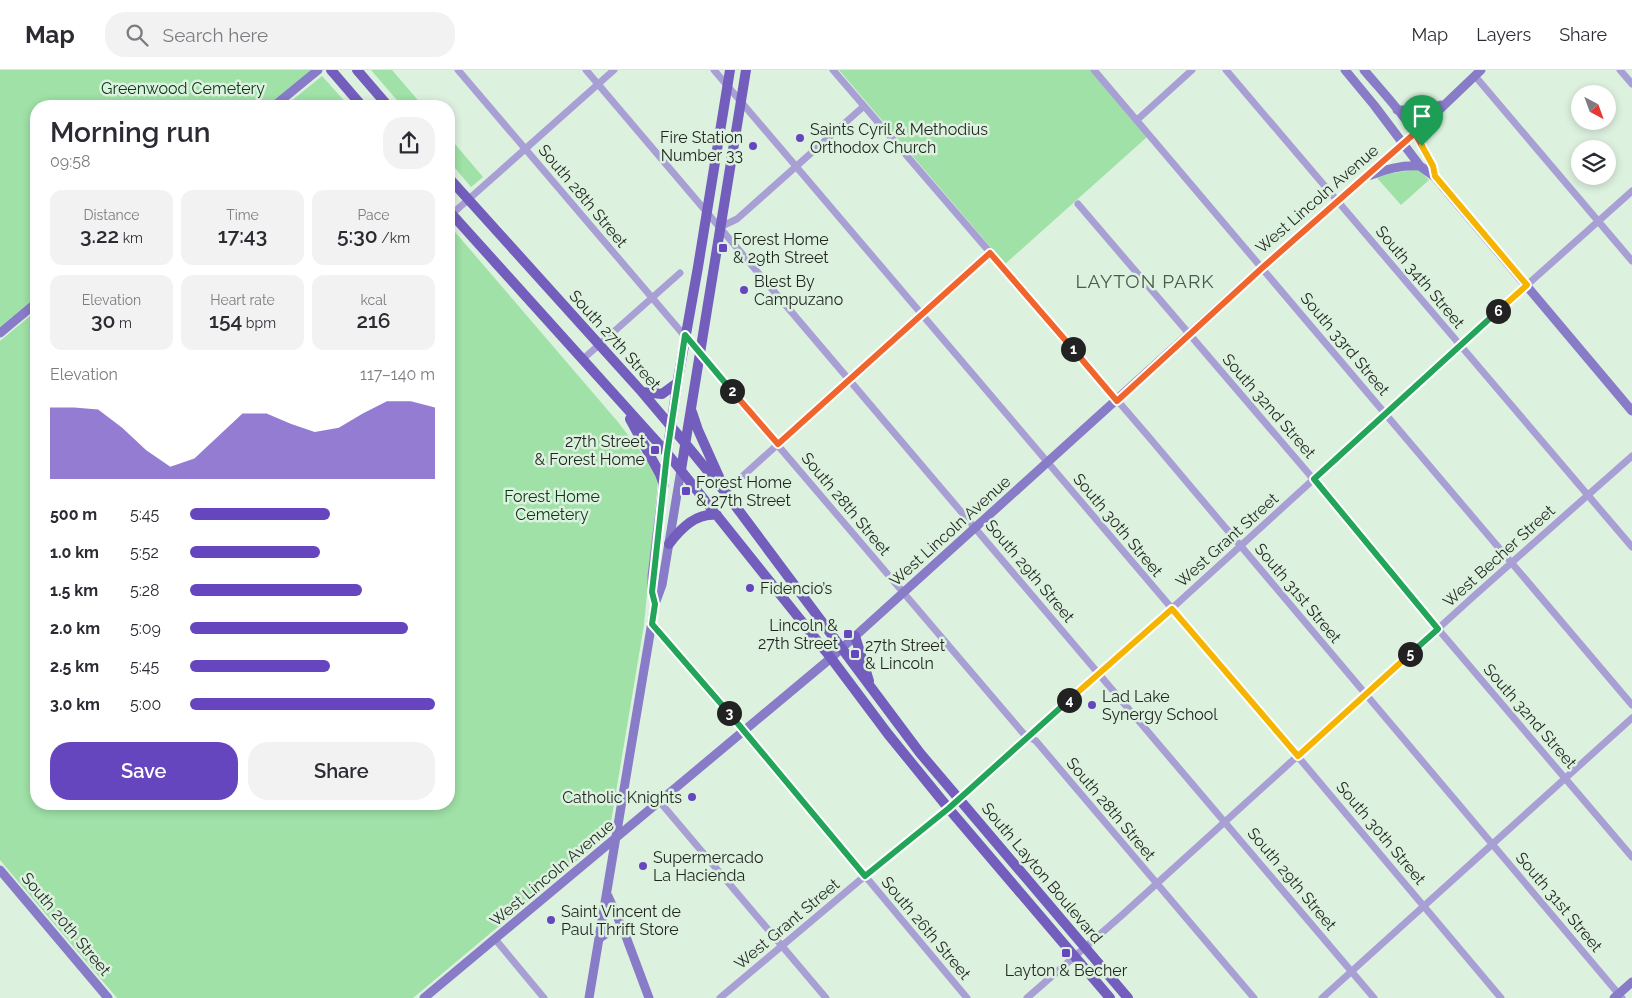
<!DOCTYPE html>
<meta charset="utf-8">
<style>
:root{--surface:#fff;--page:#f2f2f3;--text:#2b2b33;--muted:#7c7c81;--line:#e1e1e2;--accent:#6646bf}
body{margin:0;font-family:Raleway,sans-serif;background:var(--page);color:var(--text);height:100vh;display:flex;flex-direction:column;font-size:19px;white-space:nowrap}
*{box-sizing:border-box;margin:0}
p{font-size:16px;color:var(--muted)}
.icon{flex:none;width:28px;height:28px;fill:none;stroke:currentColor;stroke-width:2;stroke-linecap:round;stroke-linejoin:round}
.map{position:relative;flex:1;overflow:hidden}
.panel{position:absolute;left:30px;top:30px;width:425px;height:710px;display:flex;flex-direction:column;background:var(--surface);border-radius:20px;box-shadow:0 2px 8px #0003}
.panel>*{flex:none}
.needle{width:32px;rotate:139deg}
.controls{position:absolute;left:1571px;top:15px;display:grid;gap:10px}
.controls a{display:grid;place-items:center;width:45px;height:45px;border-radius:50%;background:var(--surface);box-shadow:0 2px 8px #0003;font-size:25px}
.pin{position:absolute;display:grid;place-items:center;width:42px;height:42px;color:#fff;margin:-51px -21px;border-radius:50% 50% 50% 0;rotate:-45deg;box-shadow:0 0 5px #0007}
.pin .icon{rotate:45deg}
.km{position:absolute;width:25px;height:25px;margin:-12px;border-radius:50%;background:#222;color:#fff;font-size:14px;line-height:25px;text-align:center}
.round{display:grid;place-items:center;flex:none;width:52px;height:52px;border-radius:20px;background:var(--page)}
.head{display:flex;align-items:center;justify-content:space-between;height:85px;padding:0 20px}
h1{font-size:28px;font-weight:600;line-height:38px}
.figures{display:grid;grid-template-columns:repeat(3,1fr);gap:8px;height:85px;padding:5px 20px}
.figures div{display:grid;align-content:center;border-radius:12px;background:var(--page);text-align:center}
.figures b{font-size:21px;font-weight:600}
.figures small{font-size:14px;font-weight:400}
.figures p{font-size:14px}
.chart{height:140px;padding:10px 20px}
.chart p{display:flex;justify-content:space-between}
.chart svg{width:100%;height:90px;margin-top:5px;fill:var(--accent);opacity:.7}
.primary-button{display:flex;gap:10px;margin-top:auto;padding:10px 20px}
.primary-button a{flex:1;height:58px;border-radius:20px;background:var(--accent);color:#fff;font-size:20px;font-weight:600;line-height:58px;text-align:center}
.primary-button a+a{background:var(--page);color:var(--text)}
ul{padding:0 20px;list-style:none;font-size:16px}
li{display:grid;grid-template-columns:80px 60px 1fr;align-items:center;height:38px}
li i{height:12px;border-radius:6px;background:var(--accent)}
header{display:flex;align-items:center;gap:30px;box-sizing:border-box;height:70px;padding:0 25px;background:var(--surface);border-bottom:1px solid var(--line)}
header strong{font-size:24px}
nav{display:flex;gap:28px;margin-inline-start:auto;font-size:18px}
.search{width:350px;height:45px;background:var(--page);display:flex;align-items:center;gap:12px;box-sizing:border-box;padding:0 18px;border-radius:20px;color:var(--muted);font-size:19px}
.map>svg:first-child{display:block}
.green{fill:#9fe1a7}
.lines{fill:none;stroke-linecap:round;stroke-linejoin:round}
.street{stroke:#a8a0d5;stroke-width:7}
.secondary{stroke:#887bc8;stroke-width:9}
.primary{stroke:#735ebd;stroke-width:10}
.split-1-casing{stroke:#fff;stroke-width:10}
.split-2-casing{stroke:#fff;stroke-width:10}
.split-3-casing{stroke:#fff;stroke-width:10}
.split-4-casing{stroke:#fff;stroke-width:10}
.split-5-casing{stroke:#fff;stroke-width:10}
.split-6-casing{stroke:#fff;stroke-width:10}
.split-7-casing{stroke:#fff;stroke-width:10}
.split-1{stroke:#f0652b;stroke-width:6}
.split-2{stroke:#f0652b;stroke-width:6}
.split-3{stroke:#22a559;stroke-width:6}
.split-4{stroke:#22a559;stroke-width:6}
.split-5{stroke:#f5b400;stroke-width:6}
.split-6{stroke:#22a559;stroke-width:6}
.split-7{stroke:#f5b400;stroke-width:6}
.poi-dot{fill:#6646bf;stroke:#ddf1df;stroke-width:2}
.labels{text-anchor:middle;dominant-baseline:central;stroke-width:5;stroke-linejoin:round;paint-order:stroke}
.park-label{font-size:16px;fill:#063a14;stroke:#ddf1df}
.poi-label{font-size:16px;fill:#1f261f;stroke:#ddf1df;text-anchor:start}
.street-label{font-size:16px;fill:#1f261f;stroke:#ddf1df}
.quarter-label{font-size:19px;letter-spacing:1px;fill:#4b5c4d;stroke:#ddf1df}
</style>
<header>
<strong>Map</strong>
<div class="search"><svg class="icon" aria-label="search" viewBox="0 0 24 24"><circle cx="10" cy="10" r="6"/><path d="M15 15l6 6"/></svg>Search here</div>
<nav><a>Map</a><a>Layers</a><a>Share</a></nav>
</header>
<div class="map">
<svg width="1632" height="928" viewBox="0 0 1632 928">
<rect width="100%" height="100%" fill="#ddf1df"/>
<path class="green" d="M0,0H311L267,36H36V227L0,257Z
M371,0H392L423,36H402Z
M839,0H1090L1147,67L1005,194Z
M322,6L349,36H285Z
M449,67L483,107L471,117L449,91Z
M1418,99L1429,110L1401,135L1377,108L1382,105Z
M449,155L618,352L657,403L658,411L644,555L609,764L413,928H117L0,790V271L36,241V734H449Z"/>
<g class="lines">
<path class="street" d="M458,0L1023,663L1036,671L1254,928
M586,0L1374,928
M714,0L1294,682L1501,928
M833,0L1148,366L1622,928
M1094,0L1632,635
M1226,0L1632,477
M1620,0L1632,14
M1475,6L1632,191
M1137,50L1192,0
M1078,134L1309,404L1438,559L1632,787
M452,144L614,0
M720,157L737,149L864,36
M583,289L680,203
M725,422L990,183
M652,554L715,626L967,928
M660,732L826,928
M495,869L544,928
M720,928L872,800L949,739L1136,571L1527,215L1632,121
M1027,928L1121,846L1474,526L1632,386
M1322,928L1632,648"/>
<path class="secondary" d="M1345,0L1374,35L1420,96L1435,107L1632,341
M1364,0C1391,32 1424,64 1435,107
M274,36L318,0
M1397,40H1428L1441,35
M1371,105C1386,99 1405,95 1420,96
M0,263L36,233
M655,534L652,522V506L667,383
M0,800L108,928
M608,826L625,864L649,928
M600,868C609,861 614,858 625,864
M424,928L831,588L1262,198L1415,63L1481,0
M589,928L655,534L662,515L681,400
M1614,928L1632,912"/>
<path class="primary" d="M331,0L362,36
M357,0L388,36
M449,108L642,322L685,373L725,422L920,683L1128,928
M449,141L667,383L831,588L888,664L949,739L1110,928
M642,322L662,324L677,313
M692,342L698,360L720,409
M630,349L660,404L664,415
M667,383L678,309L698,197L730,0
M681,400L746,0
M669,474C680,459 697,442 717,445
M855,566L869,611"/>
</g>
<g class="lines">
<g class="split-1-casing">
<path id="split-1" d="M1073,279L1117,331L1262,198L1415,63L1422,76"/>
</g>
<g class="split-2-casing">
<path id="split-2" d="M732,321L778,374L990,183L1073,279"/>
</g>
<g class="split-3-casing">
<path id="split-3" d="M729,643L652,554L655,534L652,522L667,384L685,265L732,321"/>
</g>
<g class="split-4-casing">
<path id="split-4" d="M729,643L865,806L949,738L1069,630"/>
</g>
<g class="split-5-casing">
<path id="split-5" d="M1069,630L1172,539L1298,686L1410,584"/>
</g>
<g class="split-6-casing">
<path id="split-6" d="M1410,584L1438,559L1314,409L1498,241"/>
</g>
<g class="split-7-casing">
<path id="split-7" d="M1422,76L1433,96L1435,106L1527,215L1498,241"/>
</g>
<use href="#split-1" class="split-1"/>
<use href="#split-2" class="split-2"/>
<use href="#split-3" class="split-3"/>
<use href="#split-4" class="split-4"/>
<use href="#split-5" class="split-5"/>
<use href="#split-6" class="split-6"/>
<use href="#split-7" class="split-7"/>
</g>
<g class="poi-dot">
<circle cx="800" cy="68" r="5"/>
<circle cx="753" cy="76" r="5"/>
<rect x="718" y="173" width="10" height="10" rx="2.5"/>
<circle cx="744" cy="220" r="5"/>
<rect x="650" y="375" width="10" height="10" rx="2.5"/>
<rect x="681" y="416" width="10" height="10" rx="2.5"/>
<circle cx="750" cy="518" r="5"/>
<rect x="843" y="559" width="10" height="10" rx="2.5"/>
<rect x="850" y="579" width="10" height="10" rx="2.5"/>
<circle cx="1092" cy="635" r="5"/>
<circle cx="692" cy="727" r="5"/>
<circle cx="643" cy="796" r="5"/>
<circle cx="551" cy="850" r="5"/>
<rect x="1061" y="878" width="10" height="10" rx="2.5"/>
</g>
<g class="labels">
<g class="park-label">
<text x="183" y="18">Greenwood Cemetery</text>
<text x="552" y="426">Forest Home<tspan x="552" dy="18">Cemetery</tspan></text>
</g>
<g class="poi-label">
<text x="810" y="59">Saints Cyril &amp; Methodius<tspan x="810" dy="18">Orthodox Church</tspan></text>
<text x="743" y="67" text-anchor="end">Fire Station<tspan x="743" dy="18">Number 33</tspan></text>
<text x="733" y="169">Forest Home<tspan x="733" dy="18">&amp; 29th Street</tspan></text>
<text x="754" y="211">Blest By<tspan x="754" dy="18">Campuzano</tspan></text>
<text x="645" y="371" text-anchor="end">27th Street<tspan x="645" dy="18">&amp; Forest Home</tspan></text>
<text x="696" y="412">Forest Home<tspan x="696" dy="18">&amp; 27th Street</tspan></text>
<text x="760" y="518">Fidencio’s</text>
<text x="838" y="555" text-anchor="end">Lincoln &amp;<tspan x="838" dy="18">27th Street</tspan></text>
<text x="865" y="575">27th Street<tspan x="865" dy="18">&amp; Lincoln</tspan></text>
<text x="1102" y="626">Lad Lake<tspan x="1102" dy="18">Synergy School</tspan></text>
<text x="682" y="727" text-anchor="end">Catholic Knights</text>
<text x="653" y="787">Supermercado<tspan x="653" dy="18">La Hacienda</tspan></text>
<text x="561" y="841">Saint Vincent de<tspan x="561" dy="18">Paul Thrift Store</tspan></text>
<text x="1066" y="900" text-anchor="middle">Layton &amp; Becher</text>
</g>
<g class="street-label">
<text transform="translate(583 126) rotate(50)">South 28th Street</text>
<text transform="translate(1317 129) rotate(-41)">West Lincoln Avenue</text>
<text transform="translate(1420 207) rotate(50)">South 34th Street</text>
<text transform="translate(615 270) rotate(48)">South 27th Street</text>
<text transform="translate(1345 274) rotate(50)">South 33rd Street</text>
<text transform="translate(1269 336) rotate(49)">South 32nd Street</text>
<text transform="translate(846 434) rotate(50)">South 28th Street</text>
<text transform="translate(1118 455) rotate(50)">South 30th Street</text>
<text transform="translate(950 461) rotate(-42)">West Lincoln Avenue</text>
<text transform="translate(1227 470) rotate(-42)">West Grant Street</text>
<text transform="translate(1499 486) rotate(-42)">West Becher Street</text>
<text transform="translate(1030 501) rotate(50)">South 29th Street</text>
<text transform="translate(1298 523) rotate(50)">South 31st Street</text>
<text transform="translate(1530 646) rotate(49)">South 32nd Street</text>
<text transform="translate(1111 739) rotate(50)">South 28th Street</text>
<text transform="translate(1381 763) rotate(50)">South 30th Street</text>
<text transform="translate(552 803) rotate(-40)">West Lincoln Avenue</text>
<text transform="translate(1042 803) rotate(50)">South Layton Boulevard</text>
<text transform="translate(1292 809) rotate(50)">South 29th Street</text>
<text transform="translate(1559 832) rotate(50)">South 31st Street</text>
<text transform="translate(66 854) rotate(50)">South 20th Street</text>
<text transform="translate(787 854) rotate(-40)">West Grant Street</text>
<text transform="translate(926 858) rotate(50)">South 26th Street</text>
</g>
<g class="quarter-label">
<text x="1145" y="211">LAYTON PARK</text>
</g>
</g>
</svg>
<div class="controls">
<a><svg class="needle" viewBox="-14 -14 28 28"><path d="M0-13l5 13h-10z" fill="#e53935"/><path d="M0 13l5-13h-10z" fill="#7c7c81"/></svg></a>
<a><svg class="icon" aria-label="layers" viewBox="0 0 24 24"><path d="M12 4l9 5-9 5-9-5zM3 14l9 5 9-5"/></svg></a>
</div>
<div class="pin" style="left:1422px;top:76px;background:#1e9e55"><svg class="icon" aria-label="arrive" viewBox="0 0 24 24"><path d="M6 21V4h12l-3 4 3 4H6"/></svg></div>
<b class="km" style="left:1073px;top:279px">1</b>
<b class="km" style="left:732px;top:321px">2</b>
<b class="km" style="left:729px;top:643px">3</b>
<b class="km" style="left:1069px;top:630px">4</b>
<b class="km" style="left:1410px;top:584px">5</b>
<b class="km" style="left:1498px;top:241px">6</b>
<section class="panel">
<div class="head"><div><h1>Morning run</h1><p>09:58</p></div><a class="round"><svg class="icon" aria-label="share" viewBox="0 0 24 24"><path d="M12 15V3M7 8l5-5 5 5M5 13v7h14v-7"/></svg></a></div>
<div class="figures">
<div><p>Distance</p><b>3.22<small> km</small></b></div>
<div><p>Time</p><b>17:43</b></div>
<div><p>Pace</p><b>5:30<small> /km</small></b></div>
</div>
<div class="figures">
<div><p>Elevation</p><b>30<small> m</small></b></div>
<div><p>Heart rate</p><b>154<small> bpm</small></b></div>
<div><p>kcal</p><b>216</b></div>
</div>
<div class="chart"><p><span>Elevation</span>117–140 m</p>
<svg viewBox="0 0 160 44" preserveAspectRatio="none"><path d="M0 44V9L10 9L20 10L30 19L40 30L50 38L60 34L70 23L80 12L90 12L100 17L110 21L120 19L130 12L140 6L150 6L160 9V44z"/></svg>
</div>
<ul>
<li><b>500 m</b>5:45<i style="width:57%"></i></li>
<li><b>1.0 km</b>5:52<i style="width:53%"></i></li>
<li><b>1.5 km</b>5:28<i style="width:70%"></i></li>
<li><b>2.0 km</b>5:09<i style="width:89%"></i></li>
<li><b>2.5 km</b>5:45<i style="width:57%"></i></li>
<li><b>3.0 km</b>5:00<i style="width:100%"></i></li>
</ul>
<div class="primary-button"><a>Save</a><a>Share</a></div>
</section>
</div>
